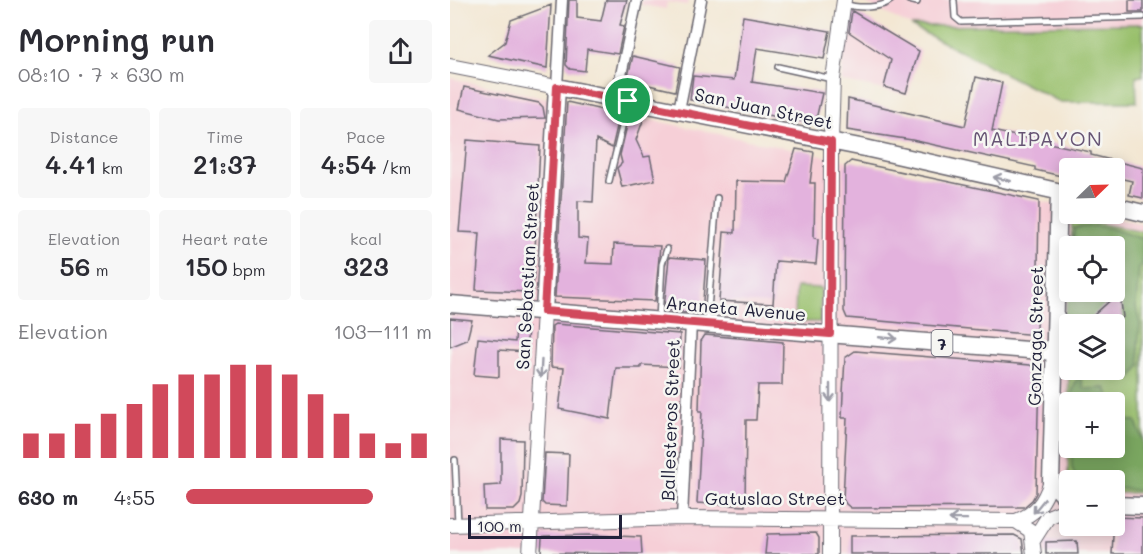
<!DOCTYPE html>
<meta charset="utf-8">
<style>
:root{--surface:#fff;--page:#f7f7f7;--text:#2b2b33;--muted:#7c7c81;--accent:#d1495b}
body{margin:0;font-family:Mali,sans-serif;background:var(--page);color:var(--text);height:100vh;display:flex;flex-direction:column;font-size:22px;white-space:nowrap}
*{box-sizing:border-box;margin:0}
p{font-size:20px;color:var(--muted)}
.icon{flex:none;width:33px;height:33px;fill:none;stroke:currentColor;stroke-width:2;stroke-linecap:round;stroke-linejoin:round}
.map{position:relative;flex:1;overflow:hidden}
.side{display:flex;flex-direction:column;background:var(--surface);width:450px}
.side>*{flex:none}
.needle{width:39px;rotate:67deg}
.controls{position:absolute;left:609px;top:158px;display:grid;gap:12px}
.controls a{display:grid;place-items:center;width:66px;height:66px;border-radius:6px;background:var(--surface);box-shadow:0 3px 15px #0003;font-size:30px}
.scale{position:absolute;left:18px;bottom:15px;width:154px;box-sizing:border-box;padding-left:6px;border:3px solid #22223b;border-top:0;font-size:16px;line-height:21px;white-space:nowrap;color:#22223b;-webkit-text-stroke:4px #f6f6f2;paint-order:stroke}
.pin{position:absolute;display:grid;place-items:center;width:51px;height:51px;color:#fff;margin:-26px;border:3px solid #fff;border-radius:50%;box-shadow:0 2px 6px #0007}
.round{display:grid;place-items:center;flex:none;width:63px;height:63px;border-radius:6px;background:var(--page)}
.headline{display:flex;align-items:center;justify-content:space-between;height:102px;padding:0 18px}
h1{font-size:33px;font-weight:600;line-height:45px}
.metrics{display:grid;grid-template-columns:repeat(3,1fr);gap:9px;height:102px;padding:6px 18px}
.metrics div{display:grid;align-content:center;border-radius:6px;background:var(--page);text-align:center}
.metrics b{font-size:26px;font-weight:600}
.metrics small{font-size:16px;font-weight:400}
.metrics p{font-size:16px}
.chart{height:168px;padding:12px 18px}
.chart p{display:flex;justify-content:space-between}
.chart svg{width:100%;height:108px;margin-top:6px;stroke:var(--accent);stroke-width:6}
ul{padding:0 18px;list-style:none;font-size:20px}
li{display:grid;grid-template-columns:96px 72px 1fr;align-items:center;height:45px}
li i{height:15px;border-radius:8px;background:var(--accent)}
main{display:flex;flex:1;min-height:0}
.map>svg:first-child{display:block}
.built{fill:#f6cfd7;fill-rule:evenodd}
.green{fill:#99c06c;stroke:#5e7154;stroke-width:1.5;fill-rule:evenodd}
.forest{fill:#7aa660;stroke:#4e644e;stroke-width:1.5}
.building{fill:#e3b2dd}
.lines{fill:none;stroke-linecap:round;stroke-linejoin:round}
.service-casing{stroke:#6b6770;stroke-width:8}
.minor-casing{stroke:#6b6770;stroke-width:13}
.tertiary-casing{stroke:#6b6770;stroke-width:16}
.primary-casing{stroke:#6b6770;stroke-width:19}
.service{stroke:#fff;stroke-width:5}
.minor{stroke:#fff;stroke-width:10}
.tertiary{stroke:#fff;stroke-width:14}
.primary{stroke:#fff;stroke-width:16}
.oneway{stroke:#9c9ca7}
.route-casing{stroke:#fff;stroke-width:12}
.route{stroke:#d1495b;stroke-width:8}
.labels{text-anchor:middle;dominant-baseline:central;stroke-width:5;stroke-linejoin:round;paint-order:stroke}
.shield{fill:#f6f6f2;stroke:#626272;stroke-width:1.5}
.shield-label{font-size:16px;font-weight:bold;fill:#22223b}
.street-label{font-size:18px;fill:#22223b;stroke:#f6f6f2}
.neighbourhood-label{font-size:20px;letter-spacing:1.5px;fill:#665474;stroke:#f6f6f2}
</style>
<main>
<section class="side">
<div class="headline"><div><h1>Morning run</h1><p>08:10 · 7 × 630 m</p></div><a class="round"><svg class="icon" aria-label="share" viewBox="0 0 24 24"><path d="M12 15V3M7 8l5-5 5 5M5 13v7h14v-7"/></svg></a></div>
<div class="metrics">
<div><p>Distance</p><b>4.41<small> km</small></b></div>
<div><p>Time</p><b>21:37</b></div>
<div><p>Pace</p><b>4:54<small> /km</small></b></div>
</div>
<div class="metrics">
<div><p>Elevation</p><b>56<small> m</small></b></div>
<div><p>Heart rate</p><b>150<small> bpm</small></b></div>
<div><p>kcal</p><b>323</b></div>
</div>
<div class="chart"><p><span>Elevation</span>103–111 m</p>
<svg viewBox="0 0 160 44" preserveAspectRatio="none"><path d="M5 44V34M15 44V34M25 44V30M35 44V26M45 44V22M55 44V14M65 44V10M75 44V10M85 44V6M95 44V6M105 44V10M115 44V18M125 44V26M135 44V34M145 44V38M155 44V34"/></svg>
</div>
<ul>
<li><b>630 m</b>4:55<i style="width:76%"></i></li>
</ul>
</section>
<div class="map">
<svg width="693" height="554" viewBox="0 0 693 554">
<rect width="100%" height="100%" fill="#f6f6f2"/>
<filter id="ink" filterUnits="userSpaceOnUse"><feTurbulence type="fractalNoise" baseFrequency=".0167" numOctaves="2"/><feDisplacementMap in="SourceGraphic" scale="12" xChannelSelector="R" yChannelSelector="G"/><feConvolveMatrix kernelMatrix="1 2 1 2 8 2 1 2 1" color-interpolation-filters="sRGB"/></filter>
<filter id="wash" filterUnits="userSpaceOnUse"><feTurbulence type="fractalNoise" baseFrequency=".008" numOctaves="4" result="noise"/><feDisplacementMap in="SourceGraphic" scale="24" xChannelSelector="R" yChannelSelector="G"/><feGaussianBlur stdDeviation="1.35" result="paint"/><feColorMatrix in="noise" values="0 0 0 0 0 0 0 0 0 0 0 0 0 0 0 0 0 1.4 0 .05"/><feComposite in="paint" operator="in"/></filter>
<g filter="url(#wash)">
<rect width="100%" height="100%" fill="#f3e7d3"/>
<path class="built" d="M192,0H238L237,5L217,2L216,9L191,5Z
M409,0H693V24L461,26Z
M398,8L471,51L458,95L391,81Z
M0,78L589,201L619,207L620,213H644L693,224V554H0ZM620,246H664V291H620ZM620,324H664V369H620ZM620,402H664V447H620ZM620,480H664V525H620Z"/>
<path class="green" d="M693,24V76H686L687,102H610L461,26Z
M622,218L693,232V493H665L664,480H620L618,476L619,345L620,369H664V324H620L614,315L620,291H664V246H621ZM620,402H664V447H620Z
M346,287L371,288L370,322H345Z"/>
<path class="forest" d="M644,226L659,228L693,239V264L689,268L686,307L690,324L688,345L690,366L681,378L669,379L657,373L630,374L634,389L656,388L662,402H620L619,405L618,403L629,374V369H664V324H623L614,315L620,291H664V246H623L624,228Z
M671,420L686,421L693,442V491L665,488L664,480H627L622,468L621,447H664L665,428Z"/>
<g id="blocks">
<path class="building" d="M119,0H127V18L151,21L156,0H177L170,25L174,26L168,54L137,49L135,71L120,69L116,65Z
M679,0H693V12H679Z
M101,5L97,68L38,55L55,42L61,20Z
M402,11L469,51L456,93L434,87L441,60L399,32Z
M293,16L380,31L374,59L307,48L302,82L372,93L365,124L240,100L243,76L284,80Z
M183,56L230,67L225,91L177,80Z
M526,77L552,83L542,131L641,152V155L693,168V198L679,195L682,181L664,177V168H620V178L585,170V167L462,140L397,130L398,99L515,126Z
M14,87L89,103L93,107L95,118L49,119L9,109Z
M117,102L170,114L162,148L146,140L143,202L128,201V238L138,239L136,263L163,264L164,244L210,246L205,301L105,297Z
M180,113L195,115L186,140L194,157L200,156L205,180L172,187L167,168L172,163L170,155Z
M17,140L90,146L83,292L26,290L30,233L9,232Z
M346,149L364,152L360,183H365L364,238L368,239L366,264L326,261L323,304L269,301L274,232L285,233L286,181L336,182Z
M401,161L589,201L587,335L397,318L394,311L395,166Z
M219,257L256,260L252,314L214,310Z
M664,297L671,302L673,317L668,324H641L644,315Z
M0,318L22,320L17,340L0,347Z
M105,324L230,334L229,367L191,365V368H166L160,419L109,409L114,368L101,367L102,326Z
M66,327L78,328L76,352L49,350V377L24,375L28,338L65,342Z
M255,335L333,342L332,385H308L306,420H296L295,506L247,503L252,411H249L251,341Z
M405,351L580,365L586,368L589,374L586,493L582,500L574,507L401,508L396,504L393,499L397,418H392L393,393L395,358Z
M51,439L73,440L72,497L70,504L64,510H35L34,486L51,485Z
M95,453L119,454L117,506L95,505L92,502Z
M664,517L693,518V554H662Z
M366,533L369,538V554H315L317,534Z
M142,535L191,537L192,554L91,553L92,538L94,536Z
M564,535L572,539L574,554H400V536Z
M627,541L628,554H596V542Z"/>
</g>
</g>
<g filter="url(#ink)">
<use href="#blocks" fill-opacity="0" stroke="#6b6770" stroke-width="1.5"/>
<g class="lines">
<g class="service-casing">
<path id="service" d="M459,0L467,2
M504,1L505,17L511,22L693,17
M395,4C409,9 432,8 441,0
M328,67L382,79
M159,181L178,102
M209,319L212,264L217,249
M257,322L267,198
M5,460L8,523"/>
</g>
<g class="minor-casing">
<path id="minor" d="M107,87L112,0
M166,98L187,0
M229,110L251,0
M232,518L241,323"/>
</g>
<g class="tertiary-casing">
<path id="tertiary" d="M0,66L107,87
M566,521L581,531L584,554
M0,525L232,518L566,521C587,513 594,502 601,482
M584,539L598,517L620,508
M80,554L94,311
M380,554L381,142L383,79L394,0"/>
</g>
<g class="primary-casing">
<path id="primary" d="M609,192L601,482L620,502
M664,206L693,213
M0,304L604,352
M94,311L107,87L415,148L620,194
M664,505L693,506"/>
</g>
<use href="#service" class="service"/>
<use href="#minor" class="minor"/>
<use href="#tertiary" class="tertiary"/>
<use href="#primary" class="primary"/>
</g>
<defs><path id="oneway-shaft" d="M-6 0H5M1.5-3L5.5 0L1.5 3" fill="none" stroke-width="1.6" stroke-linecap="round" stroke-linejoin="round" transform="scale(1.5)"/></defs>
<g class="oneway">
<use href="#oneway-shaft" transform="translate(552 179) rotate(-167)"/>
<use href="#oneway-shaft" transform="translate(438 338) rotate(5)"/>
<use href="#oneway-shaft" transform="translate(91 369) rotate(93)"/>
<use href="#oneway-shaft" transform="translate(380 393) rotate(90)"/>
<use href="#oneway-shaft" transform="translate(589 506) rotate(129)"/>
<use href="#oneway-shaft" transform="translate(508 519) rotate(-179)"/>
</g>
</g>
<g class="lines" filter="url(#ink)">
<g class="route-casing">
<path id="route" d="M107,87L381,142L380,334L94,311Z"/>
</g>
<use href="#route" class="route"/>
</g>
<g class="labels">
<rect class="shield" x="481.5" y="330" width="21" height="26" rx="4.5"/>
<g class="shield-label">
<text x="492" y="343">7</text>
</g>
<g class="street-label">
<text transform="translate(314 108) rotate(12)">San Juan Street</text>
<text transform="translate(77 276) rotate(-87)">San Sebastian Street</text>
<text transform="translate(286 308) rotate(5)">Araneta Avenue</text>
<text transform="translate(585 336) rotate(-89)">Gonzaga Street</text>
<text transform="translate(220 420) rotate(-88)">Ballesteros Street</text>
<text x="325" y="498">Gatuslao Street</text>
</g>
<g class="neighbourhood-label">
<text x="588" y="138">MALIPAYON</text>
</g>
</g>
</svg>
<div class="controls">
<a><svg class="needle" viewBox="-14 -14 28 28"><path d="M0-13l5 13h-10z" fill="#e53935"/><path d="M0 13l5-13h-10z" fill="#7c7c81"/></svg></a>
<a><svg class="icon" aria-label="locate" viewBox="0 0 24 24"><circle cx="12" cy="12" r="6"/><path d="M12 2v4M12 18v4M2 12h4M18 12h4"/></svg></a>
<a><svg class="icon" aria-label="layers" viewBox="0 0 24 24"><path d="M12 4l9 5-9 5-9-5zM3 14l9 5 9-5"/></svg></a>
<a>+</a>
<a>−</a>
</div>
<div class="scale">100 m</div>
<div class="pin" style="left:178px;top:101px;background:#1e9e55"><svg class="icon" aria-label="arrive" viewBox="0 0 24 24"><path d="M6 21V4h12l-3 4 3 4H6"/></svg></div>
</div>
</main>
